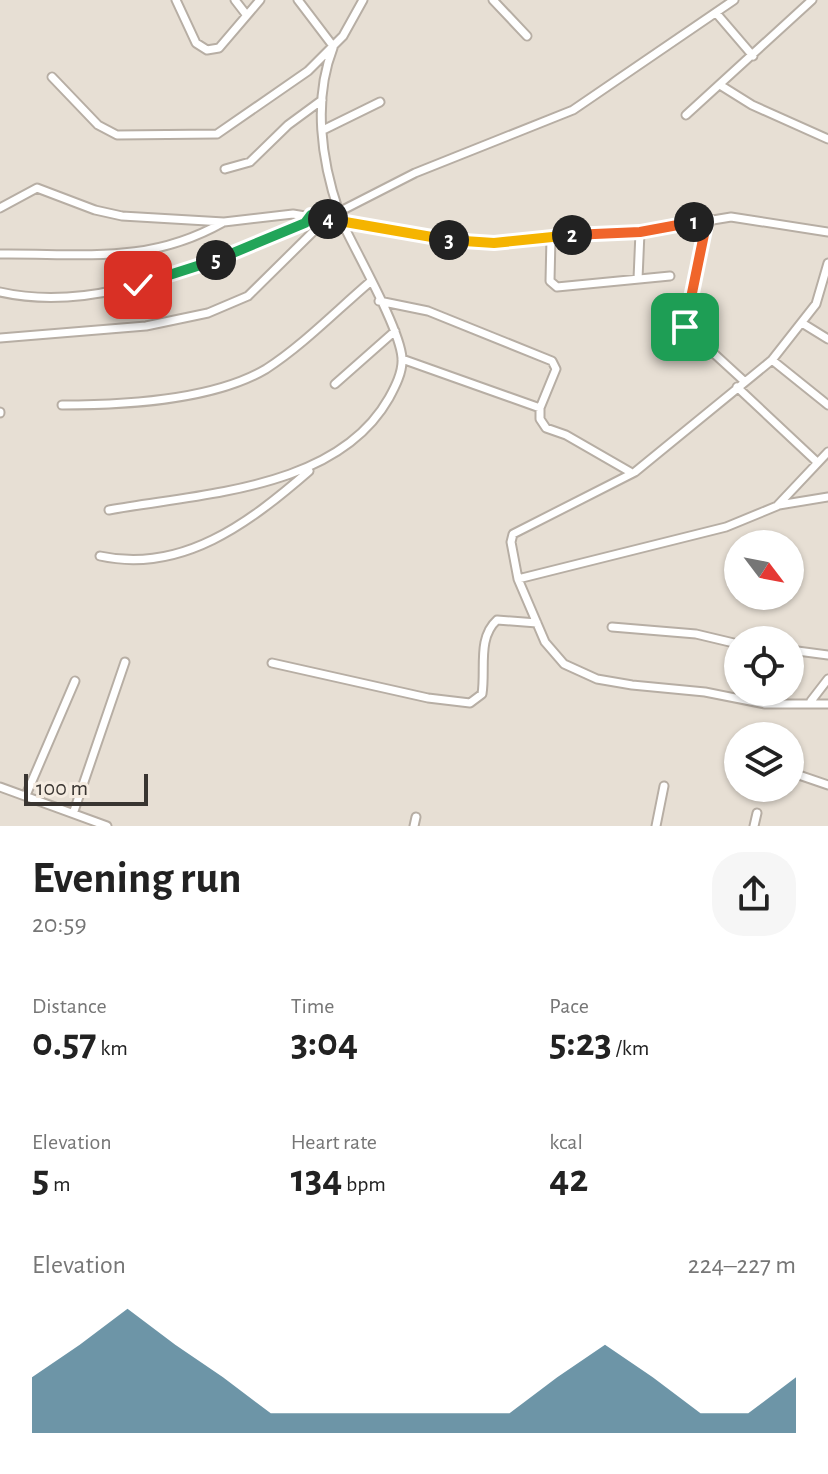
<!DOCTYPE html>
<meta charset="utf-8">
<style>
:root{--surface:#fff;--page:#f6f6f6;--text:#222;--muted:#767676;--accent:#306983}
body{margin:0;font-family:"Alegreya Sans",sans-serif;background:var(--page);color:var(--text);height:100vh;display:flex;flex-direction:column;font-size:30px;white-space:nowrap}
*{box-sizing:border-box;margin:0}
p{font-size:26px;color:var(--muted)}
.icon{flex:none;width:44px;height:44px;fill:none;stroke:currentColor;stroke-width:2;stroke-linecap:round;stroke-linejoin:round}
.map{position:relative;height:826px;overflow:hidden}
.details{display:flex;flex-direction:column;background:var(--surface);flex:1}
.details>*{flex:none}
.needle{width:52px;rotate:122deg}
.buttons{position:absolute;left:724px;top:530px;display:grid;gap:16px}
.buttons a{display:grid;place-items:center;width:80px;height:80px;border-radius:50%;background:var(--surface);box-shadow:0 2px 6px #0004;font-size:40px}
.scale{position:absolute;left:24px;bottom:20px;width:124px;box-sizing:border-box;padding-left:8px;border:4px solid #393531;border-top:0;font-size:22px;line-height:28px;white-space:nowrap;color:#393531;-webkit-text-stroke:6px #f5ece1;paint-order:stroke}
.pin{position:absolute;display:grid;place-items:center;width:68px;height:68px;color:#fff;margin:-34px;border-radius:16px;box-shadow:0 4px 12px #0006}
.km{position:absolute;width:40px;height:40px;margin:-20px;border-radius:50%;background:#222;color:#fff;font-size:22px;line-height:40px;text-align:center}
.round{display:grid;place-items:center;flex:none;width:84px;height:84px;border-radius:32px;background:var(--page)}
.headline{display:flex;align-items:center;justify-content:space-between;height:136px;padding:0 32px}
h1{font-size:44px;font-weight:700;line-height:60px}
.metrics{display:grid;grid-template-columns:repeat(3,1fr);gap:12px;height:136px;padding:8px 32px}
.metrics div{display:grid;align-content:center}
.metrics b{font-size:40px;font-weight:700}
.metrics small{font-size:22px;font-weight:400}
.metrics p{font-size:22px}
.chart{height:224px;padding:16px 32px}
.chart p{display:flex;justify-content:space-between}
.chart svg{width:100%;height:144px;margin-top:8px;fill:var(--accent);opacity:.7}
.map>svg:first-child{display:block}
.lines{fill:none;stroke-linecap:round;stroke-linejoin:round}
.street-casing{stroke:#b7aea4;stroke-width:11}
.street{stroke:#fff;stroke-width:7}
.split-1-casing{stroke:#fff;stroke-width:16}
.split-2-casing{stroke:#fff;stroke-width:16}
.split-3-casing{stroke:#fff;stroke-width:16}
.split-4-casing{stroke:#fff;stroke-width:16}
.split-5-casing{stroke:#fff;stroke-width:16}
.split-6-casing{stroke:#fff;stroke-width:16}
.split-1{stroke:#f0652b;stroke-width:10}
.split-2{stroke:#f0652b;stroke-width:10}
.split-3{stroke:#f5b400;stroke-width:10}
.split-4{stroke:#f5b400;stroke-width:10}
.split-5{stroke:#22a559;stroke-width:10}
.split-6{stroke:#22a559;stroke-width:10}
</style>
<div class="map">
<svg width="828" height="826" viewBox="0 0 828 826">
<rect width="100%" height="100%" fill="#e7dfd4"/>
<g class="lines">
<g class="street-casing">
<path id="street" d="M176,0L196,43L207,50L219,48L260,0
M235,0L245,13
M298,0L333,46
M493,0L527,36
M717,14L753,56
M333,48C313,99 321,160 339,212
M52,77L98,125L117,135L217,134L308,71L343,36L363,0
M720,85L752,105L828,139
M686,115L812,0
M323,130L380,102
M225,169L250,162L288,125L322,100
M0,208L37,188L95,210L122,216L224,222L293,214L449,240L494,243L640,232L731,217L828,232
M707,220L685,327L744,381
M551,237L550,281L557,287L670,276
M0,254C82,253 147,265 222,223
M828,263L816,304L772,360L635,472L513,534L511,542L518,579L545,642L564,664L597,679L632,685L705,692L765,704H828
M638,279L640,232
M0,292C101,315 197,262 289,230L305,223L311,215
M379,301L428,311L552,361L556,369L540,408V419L546,428L566,435L632,473
M802,323L828,339
M0,338L146,326L208,313L248,296L327,218L415,173L573,110L734,0
M402,359L540,408
M772,360L828,405
M335,384L395,331
M737,387L817,462
M62,405C123,405 212,401 266,369C303,345 336,311 370,282
M0,412V413
M779,505L828,497
M109,510C202,493 337,490 389,398C395,387 403,372 402,358C400,329 357,254 343,224
M100,556C182,574 249,523 309,471
M518,579L726,527L777,506L828,452
M612,627L696,634L738,644
M790,650L828,655
M272,663L428,698L470,703L482,694C486,669 477,638 497,620L537,623
M811,701L828,679
M790,772L828,785
M0,787L107,826
M26,795L75,681
M74,811L125,662
M414,826L416,817
M656,826L664,786
M754,826L757,813"/>
</g>
<use href="#street" class="street"/>
</g>
<g class="lines">
<g class="split-1-casing">
<path id="split-1" d="M685,327L707,220L694,222"/>
</g>
<g class="split-2-casing">
<path id="split-2" d="M572,235L640,232L694,222"/>
</g>
<g class="split-3-casing">
<path id="split-3" d="M449,240L494,243L572,235"/>
</g>
<g class="split-4-casing">
<path id="split-4" d="M328,219L449,240"/>
</g>
<g class="split-5-casing">
<path id="split-5" d="M216,260L305,223L311,215L328,219"/>
</g>
<g class="split-6-casing">
<path id="split-6" d="M138,285L216,260"/>
</g>
<use href="#split-1" class="split-1"/>
<use href="#split-2" class="split-2"/>
<use href="#split-3" class="split-3"/>
<use href="#split-4" class="split-4"/>
<use href="#split-5" class="split-5"/>
<use href="#split-6" class="split-6"/>
</g>
</svg>
<div class="buttons">
<a><svg class="needle" viewBox="-14 -14 28 28"><path d="M0-13l5 13h-10z" fill="#e53935"/><path d="M0 13l5-13h-10z" fill="#767676"/></svg></a>
<a><svg class="icon" aria-label="locate" viewBox="0 0 24 24"><circle cx="12" cy="12" r="6"/><path d="M12 2v4M12 18v4M2 12h4M18 12h4"/></svg></a>
<a><svg class="icon" aria-label="layers" viewBox="0 0 24 24"><path d="M12 4l9 5-9 5-9-5zM3 14l9 5 9-5"/></svg></a>
</div>
<div class="scale">100 m</div>
<div class="pin" style="left:685px;top:327px;background:#1e9e55"><svg class="icon" aria-label="arrive" viewBox="0 0 24 24"><path d="M6 21V4h12l-3 4 3 4H6"/></svg></div>
<div class="pin" style="left:138px;top:285px;background:#d93025"><svg class="icon" aria-label="check" viewBox="0 0 24 24"><path d="M5 12l5 5 9-10"/></svg></div>
<b class="km" style="left:694px;top:222px">1</b>
<b class="km" style="left:572px;top:235px">2</b>
<b class="km" style="left:449px;top:240px">3</b>
<b class="km" style="left:328px;top:219px">4</b>
<b class="km" style="left:216px;top:260px">5</b>
</div>
<section class="details">
<div class="headline"><div><h1>Evening run</h1><p>20:59</p></div><a class="round"><svg class="icon" aria-label="share" viewBox="0 0 24 24"><path d="M12 15V3M7 8l5-5 5 5M5 13v7h14v-7"/></svg></a></div>
<div class="metrics">
<div><p>Distance</p><b>0.57<small> km</small></b></div>
<div><p>Time</p><b>3:04</b></div>
<div><p>Pace</p><b>5:23<small> /km</small></b></div>
</div>
<div class="metrics">
<div><p>Elevation</p><b>5<small> m</small></b></div>
<div><p>Heart rate</p><b>134<small> bpm</small></b></div>
<div><p>kcal</p><b>42</b></div>
</div>
<div class="chart"><p><span>Elevation</span>224–227 m</p>
<svg viewBox="0 0 160 44" preserveAspectRatio="none"><path d="M0 44V27L10 17L20 6L30 17L40 27L50 38L60 38L70 38L80 38L90 38L100 38L110 27L120 17L130 27L140 38L150 38L160 27V44z"/></svg>
</div>
</section>
